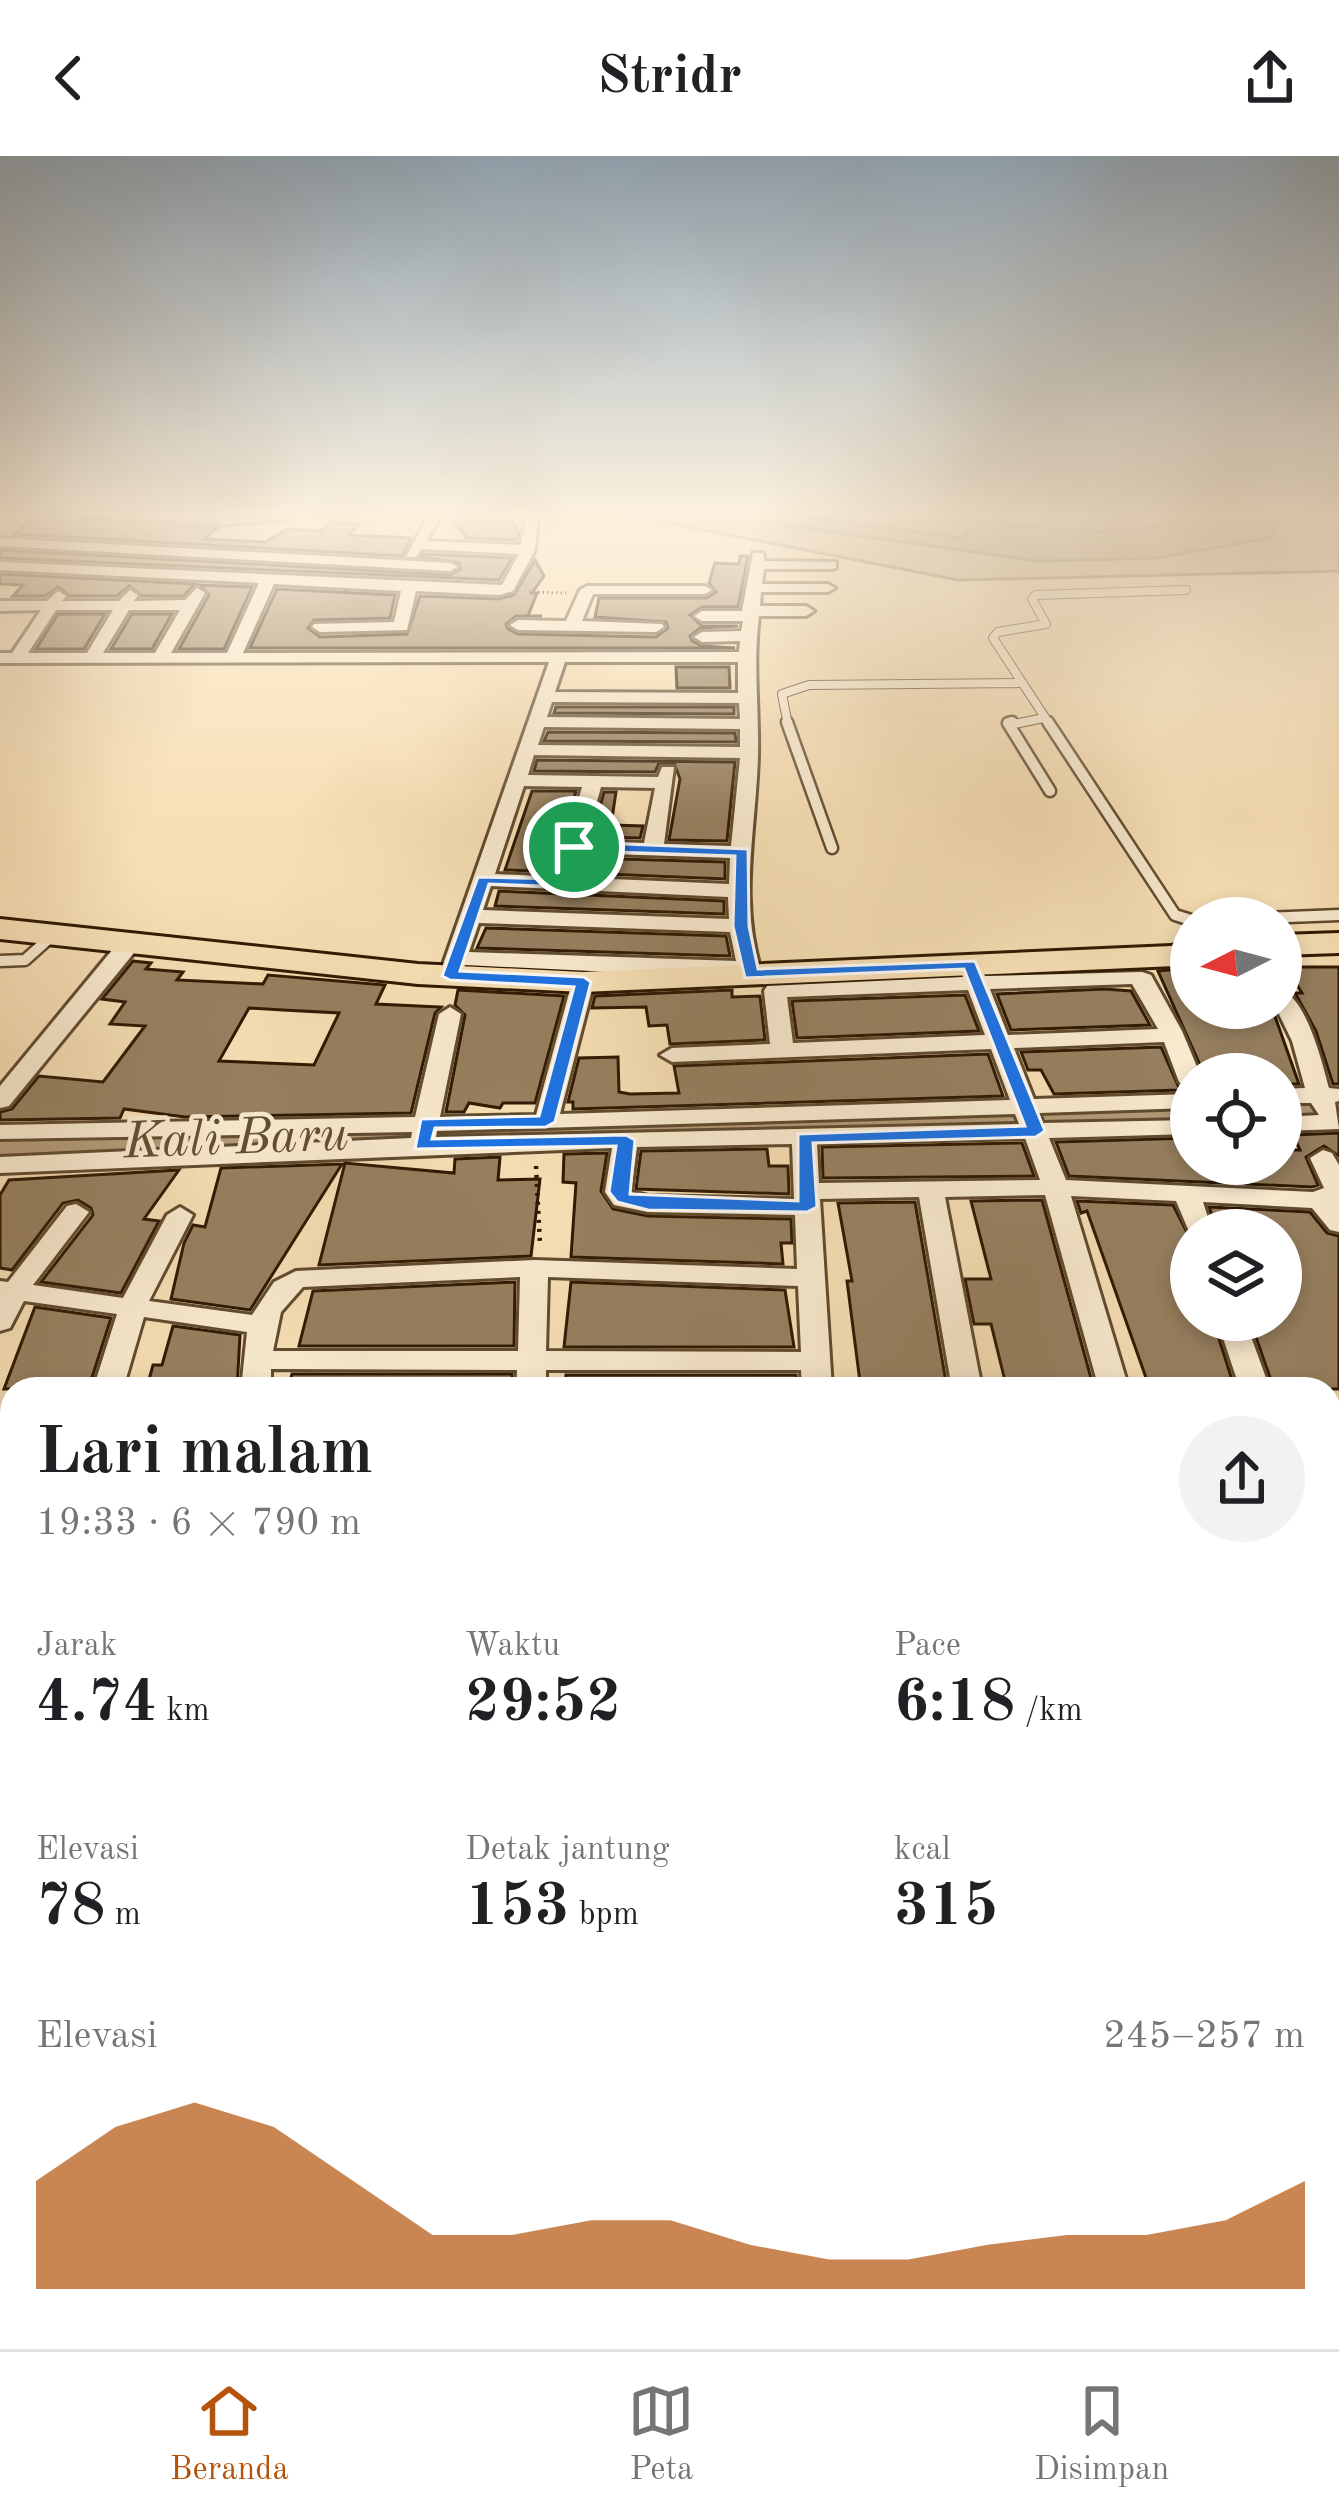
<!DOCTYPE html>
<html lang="id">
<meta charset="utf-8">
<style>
:root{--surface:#fff;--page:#f2f2f2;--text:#202124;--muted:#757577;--line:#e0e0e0;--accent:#b45309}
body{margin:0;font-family:"Old Standard TT",serif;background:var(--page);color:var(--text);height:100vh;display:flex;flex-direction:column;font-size:45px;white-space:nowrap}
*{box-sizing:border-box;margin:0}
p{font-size:39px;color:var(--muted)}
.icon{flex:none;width:66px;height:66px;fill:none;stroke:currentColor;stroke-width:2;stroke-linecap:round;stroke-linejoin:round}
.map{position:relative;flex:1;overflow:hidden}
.sheet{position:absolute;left:0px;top:1221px;width:1341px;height:972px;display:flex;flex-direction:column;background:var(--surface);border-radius:36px 36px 0 0;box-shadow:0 6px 18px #0003}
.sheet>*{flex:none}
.needle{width:78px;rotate:264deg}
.controls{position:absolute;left:1170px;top:741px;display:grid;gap:24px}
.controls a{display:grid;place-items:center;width:132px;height:132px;border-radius:50%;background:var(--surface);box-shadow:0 6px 18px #0003;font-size:60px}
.pin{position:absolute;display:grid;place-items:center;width:102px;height:102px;color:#fff;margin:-51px;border:6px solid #fff;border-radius:50%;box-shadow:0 3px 12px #0007}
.round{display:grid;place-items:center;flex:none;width:126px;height:126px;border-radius:63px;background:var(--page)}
.head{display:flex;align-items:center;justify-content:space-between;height:204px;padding:0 36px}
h1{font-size:66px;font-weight:800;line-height:90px}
.figures{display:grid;grid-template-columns:repeat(3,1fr);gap:18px;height:204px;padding:12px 36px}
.figures div{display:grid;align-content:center}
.figures b{font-size:60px;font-weight:800}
.figures small{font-size:33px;font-weight:400}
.figures p{font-size:33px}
.chart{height:336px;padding:24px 36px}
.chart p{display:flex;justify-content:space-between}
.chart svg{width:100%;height:216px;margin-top:12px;fill:var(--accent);opacity:.7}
header{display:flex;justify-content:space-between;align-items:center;height:156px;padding:0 36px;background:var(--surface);font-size:54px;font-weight:800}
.menu{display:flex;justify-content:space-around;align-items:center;height:168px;border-top:3px solid var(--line);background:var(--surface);font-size:33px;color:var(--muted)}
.menu a{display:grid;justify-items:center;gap:6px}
.menu .on{color:var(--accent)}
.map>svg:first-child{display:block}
.green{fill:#d6be97;stroke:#826c4c;stroke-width:3}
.water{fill:#b39c79;stroke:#7e6849;stroke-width:3}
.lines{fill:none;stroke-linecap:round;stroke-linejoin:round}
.shore{stroke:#705a3e;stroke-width:3}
.river{fill:#b39c79;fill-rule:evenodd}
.building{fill:#978060;stroke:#2e1902;stroke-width:3;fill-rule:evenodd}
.lane-far1-casing{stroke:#604b2f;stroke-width:10}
.lane-casing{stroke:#604b2f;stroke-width:15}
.street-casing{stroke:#604b2f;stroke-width:6}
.primary-casing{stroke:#2e1902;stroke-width:6}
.path-far1{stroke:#2e1902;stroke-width:3;stroke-dasharray:1.5 3;stroke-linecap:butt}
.path{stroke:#2e1902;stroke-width:4.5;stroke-dasharray:3 6;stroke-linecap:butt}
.lane-far1{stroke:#faebd0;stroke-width:8}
.lane{stroke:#faebd0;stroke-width:10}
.street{fill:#faebd0;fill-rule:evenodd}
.primary{fill:#f8e0b6;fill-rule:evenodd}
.route{fill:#1a73e8;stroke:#fff;stroke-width:3;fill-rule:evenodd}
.labels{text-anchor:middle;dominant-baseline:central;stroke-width:9;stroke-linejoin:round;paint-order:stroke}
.water-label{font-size:51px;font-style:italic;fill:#634d32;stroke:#faebd0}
</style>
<header><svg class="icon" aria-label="back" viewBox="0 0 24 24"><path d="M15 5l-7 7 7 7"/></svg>Stridr<svg class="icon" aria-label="share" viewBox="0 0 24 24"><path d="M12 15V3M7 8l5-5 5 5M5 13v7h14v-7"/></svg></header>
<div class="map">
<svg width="1339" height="2193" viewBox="0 0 1339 2193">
<rect width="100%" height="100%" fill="#f8e0b6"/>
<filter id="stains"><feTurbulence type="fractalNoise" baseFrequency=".00167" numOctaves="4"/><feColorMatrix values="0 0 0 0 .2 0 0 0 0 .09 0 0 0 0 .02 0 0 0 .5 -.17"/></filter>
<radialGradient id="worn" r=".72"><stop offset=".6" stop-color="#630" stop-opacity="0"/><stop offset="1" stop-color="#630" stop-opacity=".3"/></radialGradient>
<path class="green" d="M617,357H695L1039,405L1269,382L1290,357H1339V415L958,424Z
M916,357H1196C1123,394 996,365 916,357Z"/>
<path class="water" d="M696,357C770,357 846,352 919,358C1000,364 1122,394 1196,357H1290L1270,382L1156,402L1039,405Z"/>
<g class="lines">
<path class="shore" d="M774,357L962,382L968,376L961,357"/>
<path class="river" d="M1339,938V966L1281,968V940Z
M1191,943V971L0,1005V977Z"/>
</g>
<path class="building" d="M447,357H507L519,377L517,384L467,382Z
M38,358L217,372L204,383L265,386L288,373L321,375L330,366L359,368L349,379L411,382L402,400L14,378Z
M0,394L450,419L461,413L459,407L421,401L423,398L512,402L499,424L0,402Z
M740,400H748L738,451H702L690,459L702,470H738L700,472L690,480L692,485L702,490L735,492H250L277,433L395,439L390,462L314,464L308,472L320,481L407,478L420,440L499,443L514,439L535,404L544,420L532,437H537L528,460H542H516L506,468L508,473L518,478L656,481L668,472L666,466L595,461L599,442H707L716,436L709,427L715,407L739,408Z
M0,418L195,428L183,440H142L129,430L117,440H70L58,431L45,440H13L23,429L0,428Z
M200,429L252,431L224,493H179L209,439Z
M58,458H105L84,493H36Z
M132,458H172L152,493H111Z
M676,511H729L730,532H677Z
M556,551H734V558L554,557Z
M548,576L735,577L736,586L544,585Z
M537,604L735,606L727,685L669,684L680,623L674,607H659L655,616L534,615Z
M532,635H576L557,702L564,712H578L586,702L725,706V723L505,714Z
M604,636H616L611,669L643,670L640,682L592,681Z
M499,735L724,745V758L495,750Z
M486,772L726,780L730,800L477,792Z
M133,805L151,807L146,813L183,816L177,824L263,828L268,819L385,829L376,848L441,851L435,857L411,957L185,961L124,953L120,962L0,964V956L12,953L39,920L103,926L145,870L110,868L125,846L102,843ZM249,852L283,854L339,857L314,909L219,905Z
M1286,811H1339V928H1333L1316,875L1295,837H1302Z
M1191,812V852H1272L1299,928H1281V918L1267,915L1204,918L1158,815Z
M1105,833L1131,835L1150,869L1011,874L997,838Z
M458,834L564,840L535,947H503L500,952L469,947L464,956H446L465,859L455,849Z
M732,834V841L760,840L765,884L670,888L667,869L649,870L646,851L592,852L595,840Z
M965,839L979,875L797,882L792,845Z
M1161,891L1180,934L1054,938L1041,914H1028L1021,896Z
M988,898L1003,940L573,953V946H568L579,902L618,901L619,936L630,938L679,937L674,910Z
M1339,977V1000L1324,990L1306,1001L1318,1029L1312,1031L1069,1020L1056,986L1191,982V1008H1281V994H1300L1293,979Z
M1022,987L1034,1020L823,1022L822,991Z
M767,993L769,1010H788L789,1038L636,1033L641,995Z
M607,997L601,1035L613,1053L648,1060L791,1063L792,1087H781L783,1108L571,1101L576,1027L563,1026L564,998Z
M500,1001L498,1024L540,1023L531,1100L319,1109L345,1007L454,1017L455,1003Z
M342,1008L250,1154L171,1143L184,1087L193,1069L205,1071L221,1012Z
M179,1014L144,1063L159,1065L121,1137L41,1126L93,1059L91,1052L78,1044L63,1047L12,1114L0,1112V1039L9,1024Z
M1042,1044L1094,1233H1007L991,1168H974L965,1123H991L971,1045Z
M1077,1045L1173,1049L1191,1084V1164H1213L1235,1233H1150L1087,1055L1081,1057Z
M915,1046L946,1226H860L847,1125H852L838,1047Z
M1209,1051L1310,1056L1327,1077L1339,1080V1233H1274L1250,1164H1281V1074L1216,1071Z
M515,1126L514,1190H299L313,1135Z
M571,1126L785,1134L794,1191H564Z
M35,1151L111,1162L89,1231L4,1233Z
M173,1170L240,1179L237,1233L147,1231L153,1209H162Z
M292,1218H512V1233H288Z
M566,1219H796L797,1233H565Z"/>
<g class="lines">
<g class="lane-far1-casing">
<path id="lane-far1" d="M788,569L782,538L809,529L1022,527
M1009,569L1044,562
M1050,569L993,482L998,476L1046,468L1032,443L1036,439L1186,434"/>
</g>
<g class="lane-casing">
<path id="lane" d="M787,566L832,692
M1012,566L1008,567L1050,635
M1048,566L1175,759L1191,764
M1264,762L1339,759
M0,805L25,804L53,779"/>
</g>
<g class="street-casing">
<path id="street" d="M67,357H353L231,368Z
M430,357H443L426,385L521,389L526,360L538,357L535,394L513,435L499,439L416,435L407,474L320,476L312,471L314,468L394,466L401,435L274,428L243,497L739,496L740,485L702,486L694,481L702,476L741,475L743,465H702L694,460L702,455H742L753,397H763L765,405L836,406V412L831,413H764L762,428H828L835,432L828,436H761L760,450H806L814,455L806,460H759C753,507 759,553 758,599C756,676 738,745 762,818L759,823L465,809L458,825L450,827L439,820L549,506L0,507V497H12L41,454L0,455V445H47L58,435L66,440L62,445H119L130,434L138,439L134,445L185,444L197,432L205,437L171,497H227L259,427L0,414V406L502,429L519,398L421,393L416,401H406ZM56,454H113L87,497H28ZM129,454H180L155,497H103ZM565,506H738V537L555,536ZM552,546L739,547L740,563L547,561ZM544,571L740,573V591L538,589ZM534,599L740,602L731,690L664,688L674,611H662L658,621L528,619ZM524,630L582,631L561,703L564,707H578L583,697L730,702L729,728L495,718ZM601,631L655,632L644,687L586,685ZM491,730L728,741L729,763L483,754ZM479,767L730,776L736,805L469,796Z
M0,382L450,407L457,411L450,415L0,390Z
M587,430H705L712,434L705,438H593L582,465L662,468L664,471L656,476L518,474L510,469L518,464L566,465L580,434Z
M130,781L141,787L138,792L9,950L0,952V930L122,782Z
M971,806L979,808L985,820L1142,816L1151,819L1182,875L1200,918H1191V933L1179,926L1164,886L1014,892L1034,943L1191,938V952L1039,957L1043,967L1191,964V978L1049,982L1066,1024L1313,1036L1324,1032L1310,1002L1323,994L1332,997L1339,1009V1076L1330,1074L1312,1052L1203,1046L1212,1074H1191V1080L1176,1045L1071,1040L1129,1233H1099L1045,1039L945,1041L982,1233H952L919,1041L820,1043L832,1233H802L801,1214H546V1233H516L517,1214L271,1213V1233H241L247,1176L144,1161L123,1233H93L117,1158L24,1145L10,1172L0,1175V1125L8,1126L67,1050L76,1048L89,1056L33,1129L123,1142L167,1059L180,1051L193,1059L149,1145L252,1159L274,1126L296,1115L534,1104L797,1113L795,1059L648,1056L614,1049L605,1036L612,992L0,1017V1001L411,982L412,976L0,983V969L415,961L439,858L450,851L461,858L440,961L536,959L572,826L583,819L594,826L560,958L1010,944L991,893L672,906L660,899L672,892L770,888L764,835L767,830L963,821L960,813ZM1132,828L1158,873L1008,879L990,833ZM968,834L985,879L793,887L787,841ZM1015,958L1019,968L436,981L437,975ZM1025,982L1040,1024L819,1027L817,987ZM792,988L794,1043L648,1040L631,1036L637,991ZM520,1121L518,1195H273L281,1156L303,1131ZM548,1121L798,1130L801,1196L546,1195Z
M1281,833C1307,844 1322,906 1329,932L1339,933V945L1335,946L1339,973L1281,975V961L1319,959L1311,947H1281V933L1305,932L1292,885L1276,852H1281Z
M1217,1164H1245L1270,1233H1240Z
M1329,1266L1339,1267V1287L1329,1286Z
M0,1288H12V1308H0Z
M1329,1362L1339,1365V1413L1329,1416V1391L1334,1390L1329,1388Z
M0,1394H12V1418H0Z
M0,1519H12V1545H0Z
M1339,1600V1630L1329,1633V1603Z
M0,1661H12V1691H0Z
M0,1835H12V1871H0Z
M1339,1939V1981L1329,1985V1943Z
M0,2009H12V2051H0Z
M123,2181H186L181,2193H118Z
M619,2181H667L672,2193H624Z
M928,2181H989L984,2193H923Z"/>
</g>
<g class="primary-casing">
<path id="primary" d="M0,763L418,808L583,816L1171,790L1191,784V806L1175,810L583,836L418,828L0,783Z
M1339,777V797L1281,799V779Z"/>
</g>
<path class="path-far1" d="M529,436L566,437"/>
<path class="path" d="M536,1010L540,1089"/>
<use href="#lane-far1" class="lane-far1"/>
<use href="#lane" class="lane"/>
<use href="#street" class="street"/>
<use href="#primary" class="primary"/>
</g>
<linearGradient id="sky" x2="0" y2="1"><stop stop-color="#93aabc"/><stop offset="0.54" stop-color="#fcf1de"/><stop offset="1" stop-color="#fcf1de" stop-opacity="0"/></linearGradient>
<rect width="1339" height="664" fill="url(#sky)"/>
<path class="route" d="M574,686L748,693L749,770L758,813L975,805L1045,975L1036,981L813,987L817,1051L807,1056L648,1054L617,1046L609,1036L616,990L415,993L421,963L539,960L574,831L450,824L442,820L478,721L558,723L567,691ZM580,695L735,700L733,770L745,822L964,813L1025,970L798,978V1045L630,1038L635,984L626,979L432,983L435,972L546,971L555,966L591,826L584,821L460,815L489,728L569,731Z"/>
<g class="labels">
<g class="water-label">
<text transform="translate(236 984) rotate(-2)">Kali Baru</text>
</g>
</g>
<rect width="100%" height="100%" filter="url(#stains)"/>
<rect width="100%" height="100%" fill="url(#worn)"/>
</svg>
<div class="controls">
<a><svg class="needle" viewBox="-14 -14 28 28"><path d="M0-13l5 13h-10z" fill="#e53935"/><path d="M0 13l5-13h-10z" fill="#757577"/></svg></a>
<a><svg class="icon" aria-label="locate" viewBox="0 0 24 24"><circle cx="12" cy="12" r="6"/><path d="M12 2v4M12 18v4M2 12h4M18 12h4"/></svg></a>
<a><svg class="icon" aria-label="layers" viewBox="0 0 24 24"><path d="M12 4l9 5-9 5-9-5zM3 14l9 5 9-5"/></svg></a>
</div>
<div class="pin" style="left:574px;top:691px;background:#1e9e55"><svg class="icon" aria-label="arrive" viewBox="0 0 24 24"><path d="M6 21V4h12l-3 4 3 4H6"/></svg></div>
<section class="sheet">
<div class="head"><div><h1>Lari malam</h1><p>19:33 · 6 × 790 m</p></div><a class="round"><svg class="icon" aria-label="share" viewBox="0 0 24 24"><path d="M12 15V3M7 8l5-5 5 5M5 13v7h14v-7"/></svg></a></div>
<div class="figures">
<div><p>Jarak</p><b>4.74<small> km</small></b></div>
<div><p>Waktu</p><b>29:52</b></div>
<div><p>Pace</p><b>6:18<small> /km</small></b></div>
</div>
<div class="figures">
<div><p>Elevasi</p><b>78<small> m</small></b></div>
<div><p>Detak jantung</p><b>153<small> bpm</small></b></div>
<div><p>kcal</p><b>315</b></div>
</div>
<div class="chart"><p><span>Elevasi</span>245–257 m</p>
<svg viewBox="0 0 160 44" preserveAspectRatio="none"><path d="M0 44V22L10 11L20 6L30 11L40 22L50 33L60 33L70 30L80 30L90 35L100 38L110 38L120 35L130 33L140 33L150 30L160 22V44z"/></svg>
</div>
</section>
</div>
<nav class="menu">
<a class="on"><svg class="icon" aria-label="home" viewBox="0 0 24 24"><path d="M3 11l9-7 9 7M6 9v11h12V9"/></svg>Beranda</a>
<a><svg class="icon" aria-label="map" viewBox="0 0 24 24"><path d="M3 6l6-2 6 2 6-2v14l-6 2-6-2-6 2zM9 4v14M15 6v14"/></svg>Peta</a>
<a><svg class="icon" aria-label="saved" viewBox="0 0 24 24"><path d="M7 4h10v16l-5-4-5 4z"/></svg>Disimpan</a>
</nav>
